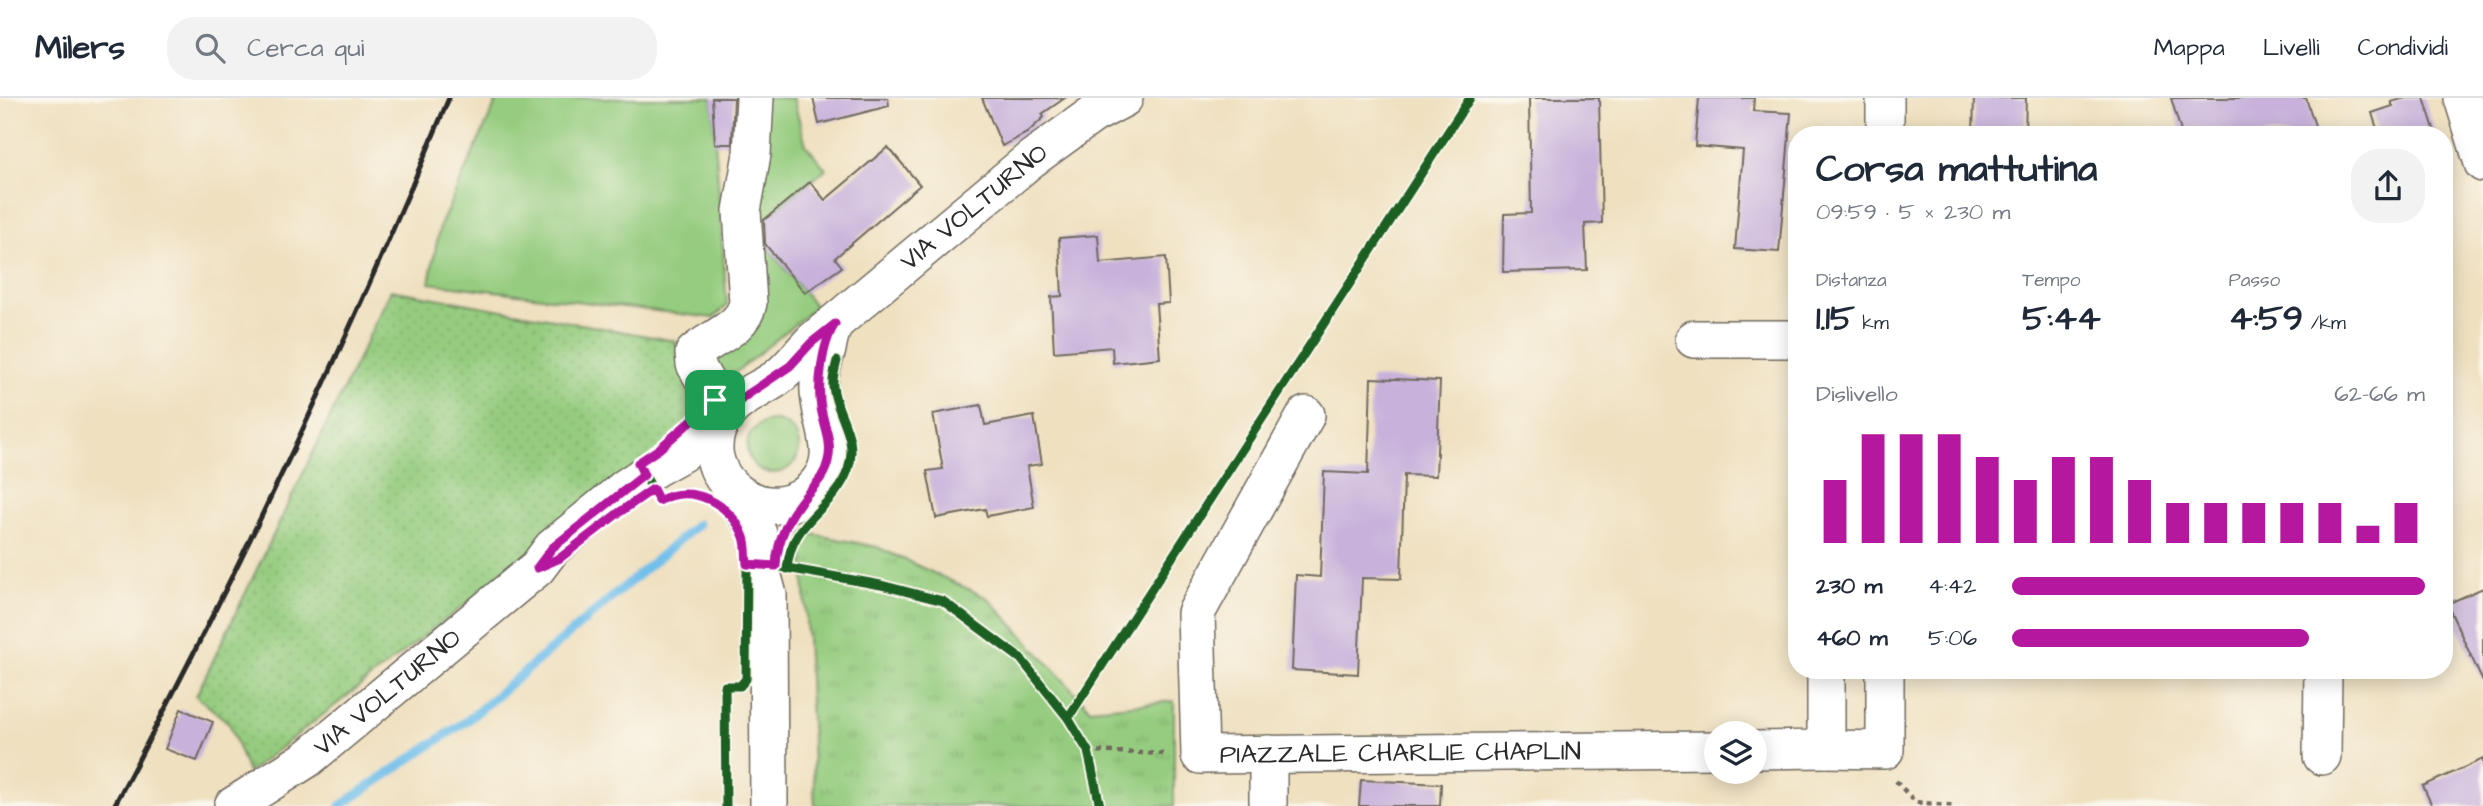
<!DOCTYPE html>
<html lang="it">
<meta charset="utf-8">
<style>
:root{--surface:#fff;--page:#f2f2f3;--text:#1f2937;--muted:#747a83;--line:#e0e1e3;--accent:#b5179e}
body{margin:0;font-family:"Architects Daughter",sans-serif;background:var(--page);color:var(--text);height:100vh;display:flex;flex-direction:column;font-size:26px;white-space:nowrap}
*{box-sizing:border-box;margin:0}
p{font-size:23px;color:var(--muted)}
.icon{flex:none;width:38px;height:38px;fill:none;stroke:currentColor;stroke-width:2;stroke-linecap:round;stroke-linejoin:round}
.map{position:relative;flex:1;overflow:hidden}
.panel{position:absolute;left:1788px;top:28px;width:665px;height:553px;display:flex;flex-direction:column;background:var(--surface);border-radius:28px;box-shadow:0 4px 18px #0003}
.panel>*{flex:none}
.fabs{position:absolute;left:1704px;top:623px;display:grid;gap:14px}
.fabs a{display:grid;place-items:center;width:63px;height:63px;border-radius:50%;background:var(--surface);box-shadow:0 4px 18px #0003;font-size:35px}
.pin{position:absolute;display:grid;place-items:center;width:60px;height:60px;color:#fff;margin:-30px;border-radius:14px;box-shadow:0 4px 10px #0006}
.round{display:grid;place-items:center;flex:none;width:74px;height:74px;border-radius:28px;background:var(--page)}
.headline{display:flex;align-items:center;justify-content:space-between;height:119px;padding:0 28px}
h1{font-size:38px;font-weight:800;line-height:52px}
.figures{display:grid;grid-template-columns:repeat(3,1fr);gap:10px;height:119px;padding:7px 28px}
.figures div{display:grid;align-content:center}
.figures b{font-size:35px;font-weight:800}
.figures small{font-size:19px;font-weight:400}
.figures p{font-size:19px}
.chart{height:196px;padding:14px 28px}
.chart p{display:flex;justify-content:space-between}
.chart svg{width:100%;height:126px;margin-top:7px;stroke:var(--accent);stroke-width:6}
ul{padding:0 28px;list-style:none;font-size:23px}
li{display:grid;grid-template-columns:112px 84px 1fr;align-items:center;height:52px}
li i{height:18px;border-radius:9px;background:var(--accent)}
header{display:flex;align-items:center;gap:42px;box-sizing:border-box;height:98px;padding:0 35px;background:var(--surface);border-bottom:2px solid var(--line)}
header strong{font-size:33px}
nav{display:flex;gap:38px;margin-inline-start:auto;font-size:24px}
.search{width:490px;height:63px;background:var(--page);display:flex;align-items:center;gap:18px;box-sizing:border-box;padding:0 24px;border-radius:28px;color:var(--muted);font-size:26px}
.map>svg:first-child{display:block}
.grass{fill:#95cc7f;stroke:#607c55;stroke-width:2}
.park{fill:url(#park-tufts);stroke:#607c55;stroke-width:2}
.garden{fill:url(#garden-dots);stroke:#607c55;stroke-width:2}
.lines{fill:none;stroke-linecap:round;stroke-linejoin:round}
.stream{stroke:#71bfeb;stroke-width:9}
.building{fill:#c8b2db}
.minor-casing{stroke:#706a5f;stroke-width:40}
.path{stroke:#706a5f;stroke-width:4.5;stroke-dasharray:5 5;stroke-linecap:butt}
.minor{stroke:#fff;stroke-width:37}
.rail{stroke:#2b2b2b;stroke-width:5}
.cycleway-casing{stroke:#fbf7ec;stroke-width:13}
.cycleway{stroke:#1b5e20;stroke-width:9}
.route-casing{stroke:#fff;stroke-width:14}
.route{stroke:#b5179e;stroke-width:9}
.labels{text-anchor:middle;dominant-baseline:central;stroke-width:6;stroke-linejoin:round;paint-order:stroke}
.street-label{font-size:26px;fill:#2b2b2b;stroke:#fbf7ec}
</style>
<header>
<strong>Milers</strong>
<div class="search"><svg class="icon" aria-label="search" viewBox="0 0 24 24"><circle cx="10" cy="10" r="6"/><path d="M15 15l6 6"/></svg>Cerca qui</div>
<nav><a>Mappa</a><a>Livelli</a><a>Condividi</a></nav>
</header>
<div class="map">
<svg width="2483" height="708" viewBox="0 0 2483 708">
<defs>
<pattern id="park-tufts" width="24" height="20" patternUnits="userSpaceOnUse" patternTransform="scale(1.75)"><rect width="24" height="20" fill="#95cc7f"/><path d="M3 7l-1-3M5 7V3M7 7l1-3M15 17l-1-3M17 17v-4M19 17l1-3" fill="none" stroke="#81af6e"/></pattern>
<pattern id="garden-dots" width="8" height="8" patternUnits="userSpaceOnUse" patternTransform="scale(1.75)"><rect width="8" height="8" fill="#95cc7f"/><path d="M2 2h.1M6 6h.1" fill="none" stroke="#81af6e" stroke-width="1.8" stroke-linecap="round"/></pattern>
</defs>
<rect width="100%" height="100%" fill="#fbf7ec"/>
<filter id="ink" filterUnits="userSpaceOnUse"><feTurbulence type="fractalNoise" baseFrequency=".0143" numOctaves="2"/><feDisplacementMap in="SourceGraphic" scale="14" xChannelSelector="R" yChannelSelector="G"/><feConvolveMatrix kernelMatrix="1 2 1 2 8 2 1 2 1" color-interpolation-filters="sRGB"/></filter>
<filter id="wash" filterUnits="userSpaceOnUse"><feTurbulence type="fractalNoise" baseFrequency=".00686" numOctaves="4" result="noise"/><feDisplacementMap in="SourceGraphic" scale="28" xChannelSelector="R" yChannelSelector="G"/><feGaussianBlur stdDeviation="1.57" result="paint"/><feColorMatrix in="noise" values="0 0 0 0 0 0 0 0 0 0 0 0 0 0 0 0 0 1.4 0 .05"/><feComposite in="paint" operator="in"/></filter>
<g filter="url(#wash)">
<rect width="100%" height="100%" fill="#efe0c0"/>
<path class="grass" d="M498,0H712L727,208L713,220L429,185L440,128Z
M762,0H793L806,47L826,71L753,131L816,209L719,288L705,258L733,238Z
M747 349a26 26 0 1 1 52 0a26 26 0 1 1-52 0Z"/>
<path class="park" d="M802,434L877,449L988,500L1090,611L1174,603V708H815Z"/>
<path class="garden" d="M391,192L675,243L698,315L669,348L248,675L229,625L196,598Z"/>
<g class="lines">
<path class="stream" d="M340,708L468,622L698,426"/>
</g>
<g id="blocks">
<path class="building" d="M712,0H734L732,46H715Z
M813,0H888L889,8L819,26Z
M982,0H1065L1042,16L1044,19L1027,35L1002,48Z
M1529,0H1599L1602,125L1585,126L1587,172L1503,174L1504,116L1531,115Z
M1699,0H1754L1753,13L1791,15L1779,154L1735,151L1743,52L1695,48Z
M1974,0H2026L2025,37H1973Z
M2171,0H2306L2318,37H2182Z
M2405,0H2424L2436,37H2379L2372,15L2393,8L2391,4Z
M888,49L920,87L835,160L842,169L805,195L765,146L764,122L810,84L825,102Z
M1098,137L1100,165L1166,159L1169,205L1156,206L1160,260L1113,265L1112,249L1054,254L1051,199L1062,198L1059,140Z
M1371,280L1440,283L1436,378L1404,377L1401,481L1362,480L1358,576L1292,572L1296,477L1320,479L1324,374L1368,376Z
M981,307L985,327L1034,318L1042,366L1027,368L1034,409L987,418L985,411L936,420L927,373L943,371L933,316Z
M2483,490V584L2447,506Z
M181,611L213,624L197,663L165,651Z
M2483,661V708H2432L2423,688Z
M1361,682L1441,686L1440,708H1359Z"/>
</g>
</g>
<g filter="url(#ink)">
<use href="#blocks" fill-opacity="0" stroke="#706a5f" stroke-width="2"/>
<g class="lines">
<g class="minor-casing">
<g id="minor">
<path d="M1885,0V37"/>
<path d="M2463,0L2483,65"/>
<path id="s1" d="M835,226C829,235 829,242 827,251C823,266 818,278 819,293C820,326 842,356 818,385C771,443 683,376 725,317C738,299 760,292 777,280C792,269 801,254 814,242L1030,62L1092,17L1124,0"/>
<path d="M1694,241H1797"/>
<path id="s2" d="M1306,317L1196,515L1200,657L1717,652"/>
<path d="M742,398L758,436L762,475L768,497L769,708"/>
<path d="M1826,651L1885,652V572"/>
<path d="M1755,652L1826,651V572"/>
<path d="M1268,656V708"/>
<path d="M2322,658L2323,572"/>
<path id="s3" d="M233,708L307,661L537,470L552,450L625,390L655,370L682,355L707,335L725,318L695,266L694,255C712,239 743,231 748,205L742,113L752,56L755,0"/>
</g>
</g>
<path class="path" d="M1088,653L1168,656
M1896,683L1915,704L1956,708"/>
<use href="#minor" class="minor"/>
<path class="rail" d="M114,708C237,478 349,241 449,0"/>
<g class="cycleway-casing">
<path id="cycleway" d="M715,302L659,351L638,365L659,403L665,399L692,396L709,400L725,412L744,439L747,466L746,581L740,588H725L726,708
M747,466L776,468L881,487L943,503L1021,561L1068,620L1088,653L1100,708
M787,471C791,420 833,413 848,372C859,339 837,319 833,289C832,280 835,271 837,263
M1068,620L1470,0"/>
</g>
<use href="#cycleway" class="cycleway"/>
</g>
</g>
<g class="lines" filter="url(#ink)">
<g class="route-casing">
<path id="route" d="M835,226C822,245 817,288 821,310C824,329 833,344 828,363C825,377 817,385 808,395C790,415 777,441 776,468L747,466C746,458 747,447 744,439C732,406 691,384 659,403L653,391L617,416L560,460L537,470L552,450L644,377L638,365L659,351L715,302L724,318L744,299L790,268L811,245Z"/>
</g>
<use href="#route" class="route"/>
</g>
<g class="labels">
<g class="street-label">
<text stroke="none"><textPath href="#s1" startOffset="668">VIA VOLTURNO</textPath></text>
<text stroke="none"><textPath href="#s3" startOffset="192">VIA VOLTURNO</textPath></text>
<text stroke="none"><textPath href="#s2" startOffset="569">PIAZZALE CHARLIE CHAPLIN</textPath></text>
</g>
</g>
</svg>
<div class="fabs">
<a><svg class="icon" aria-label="layers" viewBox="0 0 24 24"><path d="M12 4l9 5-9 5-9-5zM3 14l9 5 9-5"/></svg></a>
</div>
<div class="pin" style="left:715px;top:302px;background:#1e9e55"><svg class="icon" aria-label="arrive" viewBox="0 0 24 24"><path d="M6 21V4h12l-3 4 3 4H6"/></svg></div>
<section class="panel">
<div class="headline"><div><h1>Corsa mattutina</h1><p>09:59 · 5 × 230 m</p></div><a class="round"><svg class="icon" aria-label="share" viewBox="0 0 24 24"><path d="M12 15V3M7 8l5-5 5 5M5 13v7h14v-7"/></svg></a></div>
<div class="figures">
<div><p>Distanza</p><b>1.15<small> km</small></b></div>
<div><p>Tempo</p><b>5:44</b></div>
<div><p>Passo</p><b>4:59<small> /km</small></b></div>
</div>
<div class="chart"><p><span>Dislivello</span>62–66 m</p>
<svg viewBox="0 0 160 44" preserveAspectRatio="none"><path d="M5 44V22M15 44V6M25 44V6M35 44V6M45 44V14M55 44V22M65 44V14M75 44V14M85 44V22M95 44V30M105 44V30M115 44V30M125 44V30M135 44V30M145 44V38M155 44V30"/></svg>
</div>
<ul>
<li><b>230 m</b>4:42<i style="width:100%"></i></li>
<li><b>460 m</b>5:06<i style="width:72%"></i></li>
</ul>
</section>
</div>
